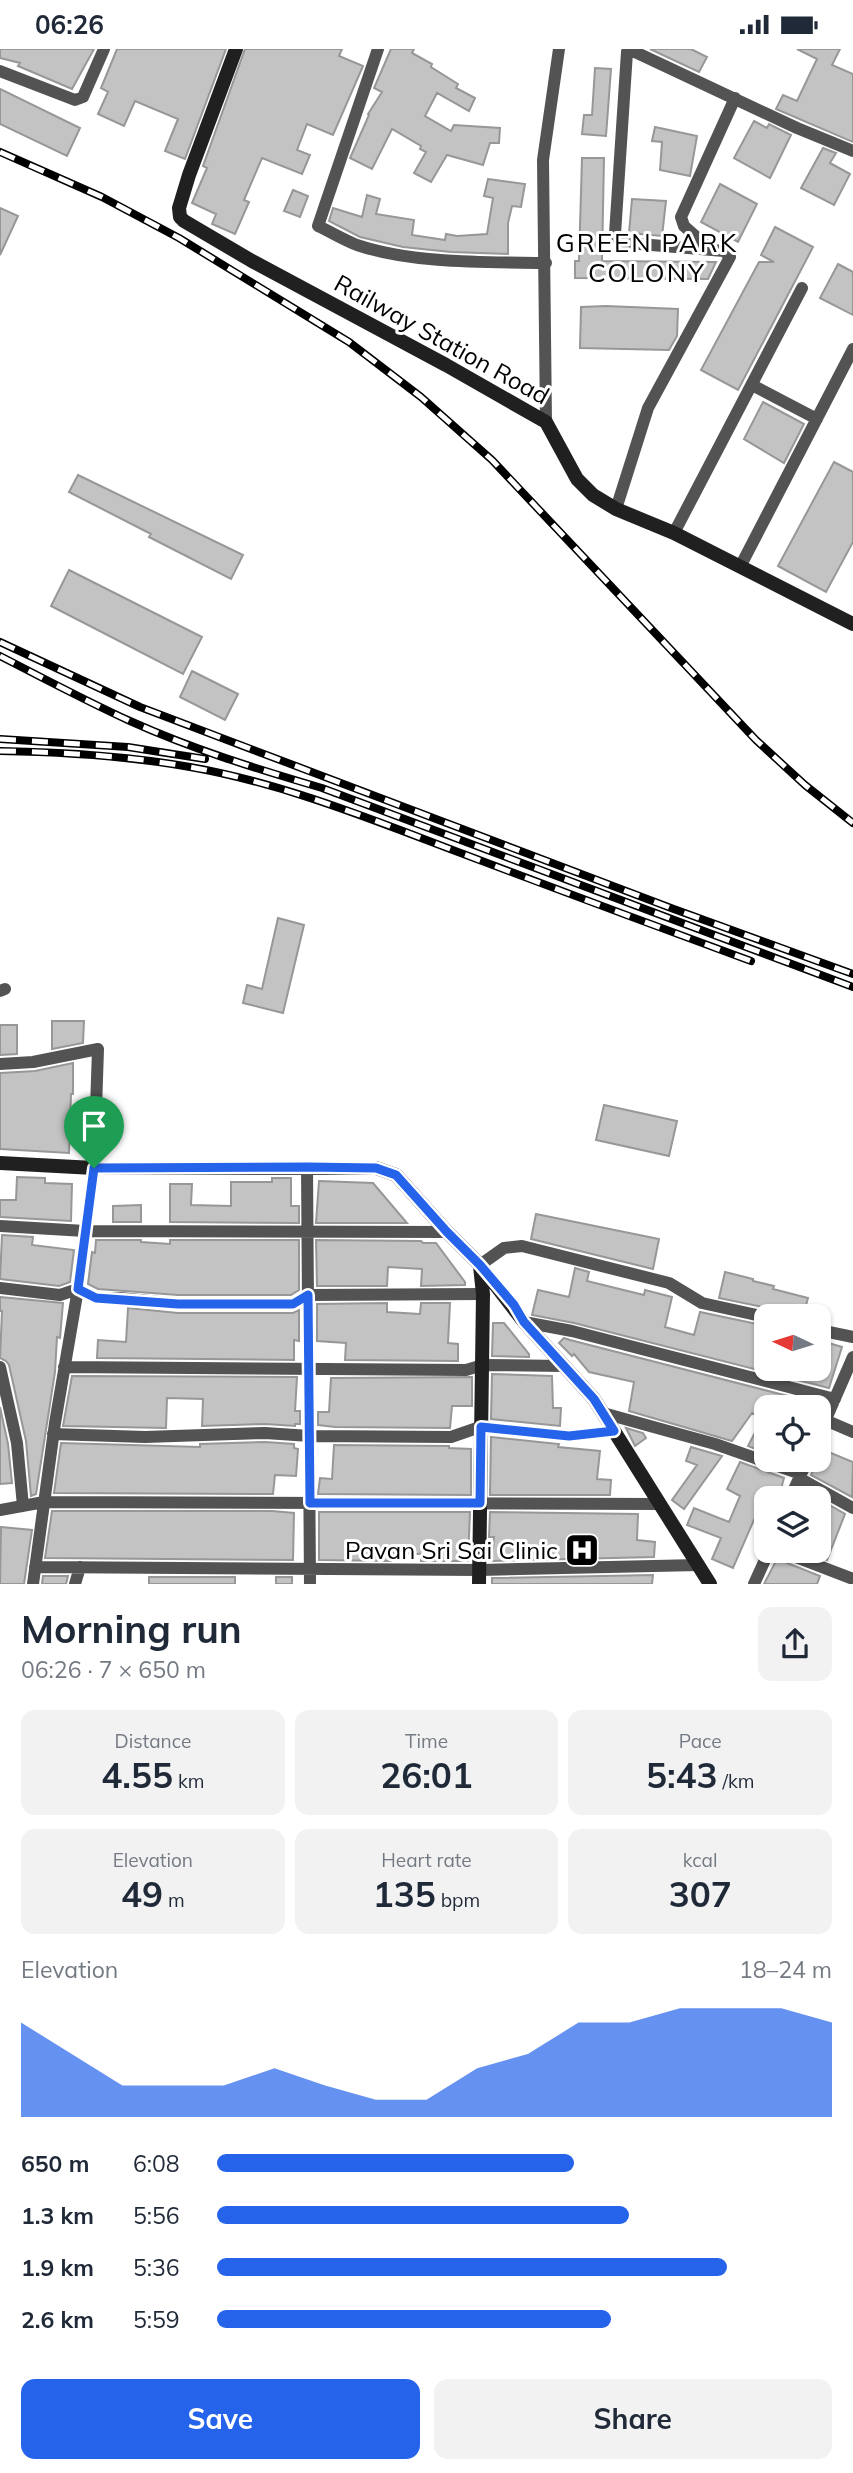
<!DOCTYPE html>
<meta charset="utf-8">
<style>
:root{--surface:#fff;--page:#f2f2f3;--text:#1f2937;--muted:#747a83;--accent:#2563eb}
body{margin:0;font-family:Mulish,sans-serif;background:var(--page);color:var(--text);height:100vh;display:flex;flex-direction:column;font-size:26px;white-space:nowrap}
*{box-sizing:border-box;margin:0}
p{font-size:23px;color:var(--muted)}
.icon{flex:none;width:38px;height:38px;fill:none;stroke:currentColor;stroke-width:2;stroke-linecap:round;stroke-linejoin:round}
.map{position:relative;height:1535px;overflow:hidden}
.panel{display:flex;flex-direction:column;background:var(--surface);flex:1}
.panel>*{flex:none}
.needle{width:46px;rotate:274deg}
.fabs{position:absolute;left:754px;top:1255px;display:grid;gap:14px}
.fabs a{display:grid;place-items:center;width:77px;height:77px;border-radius:14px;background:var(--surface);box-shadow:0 2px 5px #0004;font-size:35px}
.pin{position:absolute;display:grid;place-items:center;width:60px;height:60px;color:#fff;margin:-72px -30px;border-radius:50% 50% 50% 0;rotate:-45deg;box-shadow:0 0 7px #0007}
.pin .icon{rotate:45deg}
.round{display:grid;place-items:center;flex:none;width:74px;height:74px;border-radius:14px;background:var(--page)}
.overview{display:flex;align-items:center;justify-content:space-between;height:119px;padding:0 21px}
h1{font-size:38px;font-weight:700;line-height:52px}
.figures{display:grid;grid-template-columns:repeat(3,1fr);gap:10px;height:119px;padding:7px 21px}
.figures div{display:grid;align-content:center;border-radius:14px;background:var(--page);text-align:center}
.figures b{font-size:35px;font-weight:700}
.figures small{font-size:19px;font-weight:400}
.figures p{font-size:19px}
.chart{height:196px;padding:14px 21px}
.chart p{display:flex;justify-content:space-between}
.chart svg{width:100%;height:126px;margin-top:7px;fill:var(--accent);opacity:.7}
.button{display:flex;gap:14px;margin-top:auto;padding:14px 21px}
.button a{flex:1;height:80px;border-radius:14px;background:var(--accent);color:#fff;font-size:28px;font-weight:700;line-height:80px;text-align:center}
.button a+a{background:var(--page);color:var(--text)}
ul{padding:0 21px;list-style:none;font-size:23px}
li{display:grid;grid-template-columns:112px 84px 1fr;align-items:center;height:52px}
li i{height:18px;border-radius:9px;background:var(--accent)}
.status{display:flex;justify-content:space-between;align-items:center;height:49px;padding:0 35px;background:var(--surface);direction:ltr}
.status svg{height:19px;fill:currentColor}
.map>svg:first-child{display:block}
.building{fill:#c3c3c3;stroke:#979797;stroke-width:2}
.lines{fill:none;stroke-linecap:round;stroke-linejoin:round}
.street{stroke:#535353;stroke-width:12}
.secondary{stroke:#202020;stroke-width:14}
.rail-casing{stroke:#000;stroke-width:8}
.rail{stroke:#fff;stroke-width:5;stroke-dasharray:16;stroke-linecap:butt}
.route-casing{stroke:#fff;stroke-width:14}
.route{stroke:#2563eb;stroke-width:9}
.labels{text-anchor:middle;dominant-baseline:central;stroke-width:6;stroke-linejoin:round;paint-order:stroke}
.street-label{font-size:24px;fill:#000;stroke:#fff}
.poi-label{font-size:24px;fill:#000;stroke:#fff;text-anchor:end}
.neighbourhood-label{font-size:26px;letter-spacing:2px;fill:#000;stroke:#fff}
</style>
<div class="status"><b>06:26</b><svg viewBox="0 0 49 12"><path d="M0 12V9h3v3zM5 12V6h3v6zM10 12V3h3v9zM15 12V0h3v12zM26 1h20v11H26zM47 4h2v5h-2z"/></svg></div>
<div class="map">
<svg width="853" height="1535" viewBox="0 0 853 1535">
<rect width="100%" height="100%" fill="#fff"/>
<path class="building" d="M0,0H94L72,40L18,17L20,14L0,9Z
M117,0H226L185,110L165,102L178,70L135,52L124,77L98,65L108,43L101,39Z
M245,0H342L339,7L363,17L333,86L307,75L297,101L310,106L302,125L262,109L244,151L249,153L235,185L212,175L216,165L192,154L207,119L203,117Z
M391,0H414L412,4L432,15L431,18L458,35L456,39L475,49L469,62L437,44L425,67L451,82L454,76L500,79L499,94H490L483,116L447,106L431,133L414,124L426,103L420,100L421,97L392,80L372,120L350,109L369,66L368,65L382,43L374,39Z
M650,0H691L707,8L699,23Z
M797,0H840L832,16L853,25V93L776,60L783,46L797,52L817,10Z
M595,19L611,20L606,87L582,85L584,66H592Z
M0,40L80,79L67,107L0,75Z
M754,72L767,79L769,75L791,86L770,129L734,109Z
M655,78L697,87L690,127L660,121L662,93L652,92Z
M823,99L836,104L830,114L850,125L834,156L801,139Z
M582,109H604L602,212L716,213L708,230L575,229V212H579Z
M488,130L525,135L521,158L512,157L508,174V205L451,203L403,198L360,188L329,172L333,159L362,168L367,146L380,150L376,165L414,171L412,186L445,191L446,185L457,187L487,185L493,149L484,147Z
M720,135L757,155L738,193L701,173Z
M293,141L308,147L300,168L284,162Z
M632,150L666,152L662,187L629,184Z
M0,159L18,167L0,206Z
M775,178L813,198L738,341L701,321L759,213H774L761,206Z
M838,215L853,223V266L820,249Z
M606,257L678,260L677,287L669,301L580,299L581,258Z
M763,353L804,375L784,414L744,390Z
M834,413L853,423V493L826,543L778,517Z
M78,426L243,506L231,530L149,488L151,485L69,443Z
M69,521L202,588L183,625L51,557Z
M192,622L238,645L225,671L180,648Z
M278,869L304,876L283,964L243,954L247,936L262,940Z
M52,972H84L83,994L52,1000Z
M0,976H17V1005L0,1006Z
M73,1014V1045H71L69,1104L0,1100V1024L35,1022Z
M604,1056L677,1072L669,1107L596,1091Z
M17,1128L45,1129V1134L72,1135L71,1172L0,1168V1151H16Z
M272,1129H291V1157H299V1174L170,1173V1135H192L191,1156L231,1157V1133H272Z
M319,1132L373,1134L407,1174H316Z
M141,1156V1173H113V1157Z
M536,1165L659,1190L653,1220L531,1190Z
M2,1186L33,1188L32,1196L74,1201L70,1233L59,1237L0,1230Z
M96,1191H141V1193L170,1195V1191H299V1241L291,1246H178L98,1240L88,1235L92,1203L95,1204Z
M316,1191L421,1192L423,1194H436L465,1233V1236L421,1237L422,1220L388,1218L387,1237H317Z
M575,1219L589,1223L587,1232L644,1246L645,1241L672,1248L665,1278L694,1286L700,1263L766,1277V1320H819V1291L842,1298L829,1339L574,1274L532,1266L538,1241L569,1248Z
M725,1223L753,1230V1232L774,1237L773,1240L808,1249L803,1267H774L768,1259L719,1249Z
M0,1248L63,1254L60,1289L57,1288L55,1323L36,1445L31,1447L26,1392L9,1316L6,1312L0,1309L2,1262H0Z
M387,1254V1263L420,1265L421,1254H450L448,1294L458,1295V1312L345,1311L346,1294L317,1292V1255Z
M128,1259L178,1264H293L299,1261V1292L294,1291V1311L97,1309L98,1291L126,1293Z
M493,1274H504L529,1305V1308L492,1307Z
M564,1289L570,1291L815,1354L814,1358H766V1404L748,1397L762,1370L752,1364L732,1392L629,1362L634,1333L589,1323L574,1305L572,1307L559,1294Z
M492,1325L552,1327L553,1359H561L560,1377L491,1370Z
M72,1327L297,1328L295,1362H300V1375H295V1377L265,1375L202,1377L203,1350L167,1349L166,1379L63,1377Z
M472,1328V1357H452L450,1379L335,1378L318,1376V1363H329L331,1329Z
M0,1358L8,1395L12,1434L0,1435Z
M626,1379L643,1384L646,1389L635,1397Z
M491,1388L559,1395L558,1398L600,1402L597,1430L611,1431L610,1446H490Z
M265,1393L294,1395V1399L298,1400L296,1427L275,1426L273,1445L54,1444L61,1394L200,1398V1395Z
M334,1396L449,1397V1399L471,1400V1446L318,1445L320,1429L332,1430Z
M691,1398L722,1407L684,1460L672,1451L697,1416L686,1412Z
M826,1402L853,1413L852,1448L811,1426L819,1407L823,1408Z
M740,1413L784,1429L781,1440L778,1439L773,1449H766V1460L760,1457L733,1519L712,1510L721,1489L687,1476L694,1459L729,1473L740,1447L727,1440Z
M819,1450L845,1465L827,1511L803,1502H819Z
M52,1462H272L294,1464L293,1511L45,1509Z
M319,1463H470L468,1512H421V1505L392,1504L391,1512L319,1511Z
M490,1463L638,1465L637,1491L655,1493L654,1508L492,1512L494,1488H489Z
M1,1478L32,1481L24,1535H0Z
M777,1510L820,1527L817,1535H764Z
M653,1526L652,1535H492V1529Z
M43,1527H68L66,1535H42Z
M149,1528H235V1535H149Z
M276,1528H292V1535H276Z"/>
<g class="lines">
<path class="street" d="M378,0L318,177C331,183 344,191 357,196C413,215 487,213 546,214
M0,22L75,51L83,48L104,0
M711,201L684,177L681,168L735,49
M752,336L817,370
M546,373L543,111L559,0
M616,460L648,359L730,208L724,202L627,194L618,190L615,185L627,3L633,2L797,79L853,102
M674,484L802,239
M740,518L853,300
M0,942L5,940
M0,1015L33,1013L98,1000L94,1119L78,1240L55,1374L33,1535
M307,1117L310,1535
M0,1177L85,1182L447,1183
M480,1216L504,1199L522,1197L669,1234L702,1254L766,1268
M0,1239L60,1246L78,1240L96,1249H120L178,1255H293L308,1246L483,1245
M524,1273L572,1282L835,1350
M819,1281L853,1288
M0,1318L17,1394L23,1457
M64,1318L466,1321L483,1316L564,1317
M603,1364L715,1395L801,1425
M825,1371L853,1383
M53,1385L145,1388L265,1384L310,1387L451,1388L480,1378L569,1387L614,1382
M819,1386L853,1308
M799,1429L853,1459
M790,1449L808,1410
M0,1461L44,1453L658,1455
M780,1502L853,1530
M35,1518L480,1521L699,1516
M75,1535L80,1518
M754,1535L769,1502"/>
<path class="secondary" d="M236,0L189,126L179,159L180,168L184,172L252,212L446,316L546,373L577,430L593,446L616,460L674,484L853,575
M0,1114L94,1119H376L396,1126L447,1183L480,1216L524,1273L594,1350L710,1535
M479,1535L483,1245L480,1217"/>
<g class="rail-casing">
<path id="rail" d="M0,103L102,148L179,189L349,293L421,348L492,411L756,691L805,736L853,774
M0,593L140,658L671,859L853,925
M0,607C43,629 86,652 130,672C192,700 257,720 322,739L853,938
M0,690L128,698L205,710
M0,702C63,703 128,707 190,718C282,734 371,770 458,803C556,840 653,876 751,912"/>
</g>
<use href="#rail" class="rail"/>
</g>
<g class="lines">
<g class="route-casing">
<path id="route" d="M307,1118L376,1119L396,1126L447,1183L480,1216L514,1256L524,1273L594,1350L614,1382L569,1387L481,1378L480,1454H310L308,1246L293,1255H178L96,1249L78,1240L94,1119Z"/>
</g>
<use href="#route" class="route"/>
</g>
<defs>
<g id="hospital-square" transform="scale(1.75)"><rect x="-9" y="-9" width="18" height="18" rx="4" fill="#000" stroke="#fff"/><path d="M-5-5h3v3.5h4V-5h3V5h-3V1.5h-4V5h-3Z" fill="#fff"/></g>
</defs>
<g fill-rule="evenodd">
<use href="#hospital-square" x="582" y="1501"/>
</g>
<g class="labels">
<g class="street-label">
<text transform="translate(442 290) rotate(29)">Railway Station Road</text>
</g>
<g class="poi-label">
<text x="558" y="1501">Pavan Sri Sai Clinic</text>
</g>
<g class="neighbourhood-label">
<text x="647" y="193">GREEN PARK<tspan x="647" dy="30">COLONY</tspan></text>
</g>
</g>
</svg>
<div class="fabs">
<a><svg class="needle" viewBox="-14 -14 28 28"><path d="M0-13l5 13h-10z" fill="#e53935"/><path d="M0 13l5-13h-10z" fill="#747a83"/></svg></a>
<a><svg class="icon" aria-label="locate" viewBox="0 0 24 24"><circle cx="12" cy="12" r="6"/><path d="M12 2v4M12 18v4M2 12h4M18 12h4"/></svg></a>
<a><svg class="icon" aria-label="layers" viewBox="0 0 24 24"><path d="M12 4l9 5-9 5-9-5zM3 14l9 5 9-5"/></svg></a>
</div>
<div class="pin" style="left:94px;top:1119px;background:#1e9e55"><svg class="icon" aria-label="arrive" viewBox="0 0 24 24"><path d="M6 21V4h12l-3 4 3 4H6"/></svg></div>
</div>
<section class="panel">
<div class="overview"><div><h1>Morning run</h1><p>06:26 · 7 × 650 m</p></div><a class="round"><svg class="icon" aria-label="share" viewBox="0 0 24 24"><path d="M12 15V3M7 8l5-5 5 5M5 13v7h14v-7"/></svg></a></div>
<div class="figures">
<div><p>Distance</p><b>4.55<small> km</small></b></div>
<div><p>Time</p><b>26:01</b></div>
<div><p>Pace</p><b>5:43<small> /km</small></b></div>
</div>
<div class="figures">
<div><p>Elevation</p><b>49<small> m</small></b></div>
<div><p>Heart rate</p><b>135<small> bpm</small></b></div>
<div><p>kcal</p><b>307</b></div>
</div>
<div class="chart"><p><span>Elevation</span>18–24 m</p>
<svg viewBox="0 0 160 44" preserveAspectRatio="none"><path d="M0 44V11L10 22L20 33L30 33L40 33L50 27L60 33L70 38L80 38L90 27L100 22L110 11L120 11L130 6L140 6L150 6L160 11V44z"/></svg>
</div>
<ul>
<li><b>650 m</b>6:08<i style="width:58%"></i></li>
<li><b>1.3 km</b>5:56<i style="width:67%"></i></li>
<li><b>1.9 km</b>5:36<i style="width:83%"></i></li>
<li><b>2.6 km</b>5:59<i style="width:64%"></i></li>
</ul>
<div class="button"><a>Save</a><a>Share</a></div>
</section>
